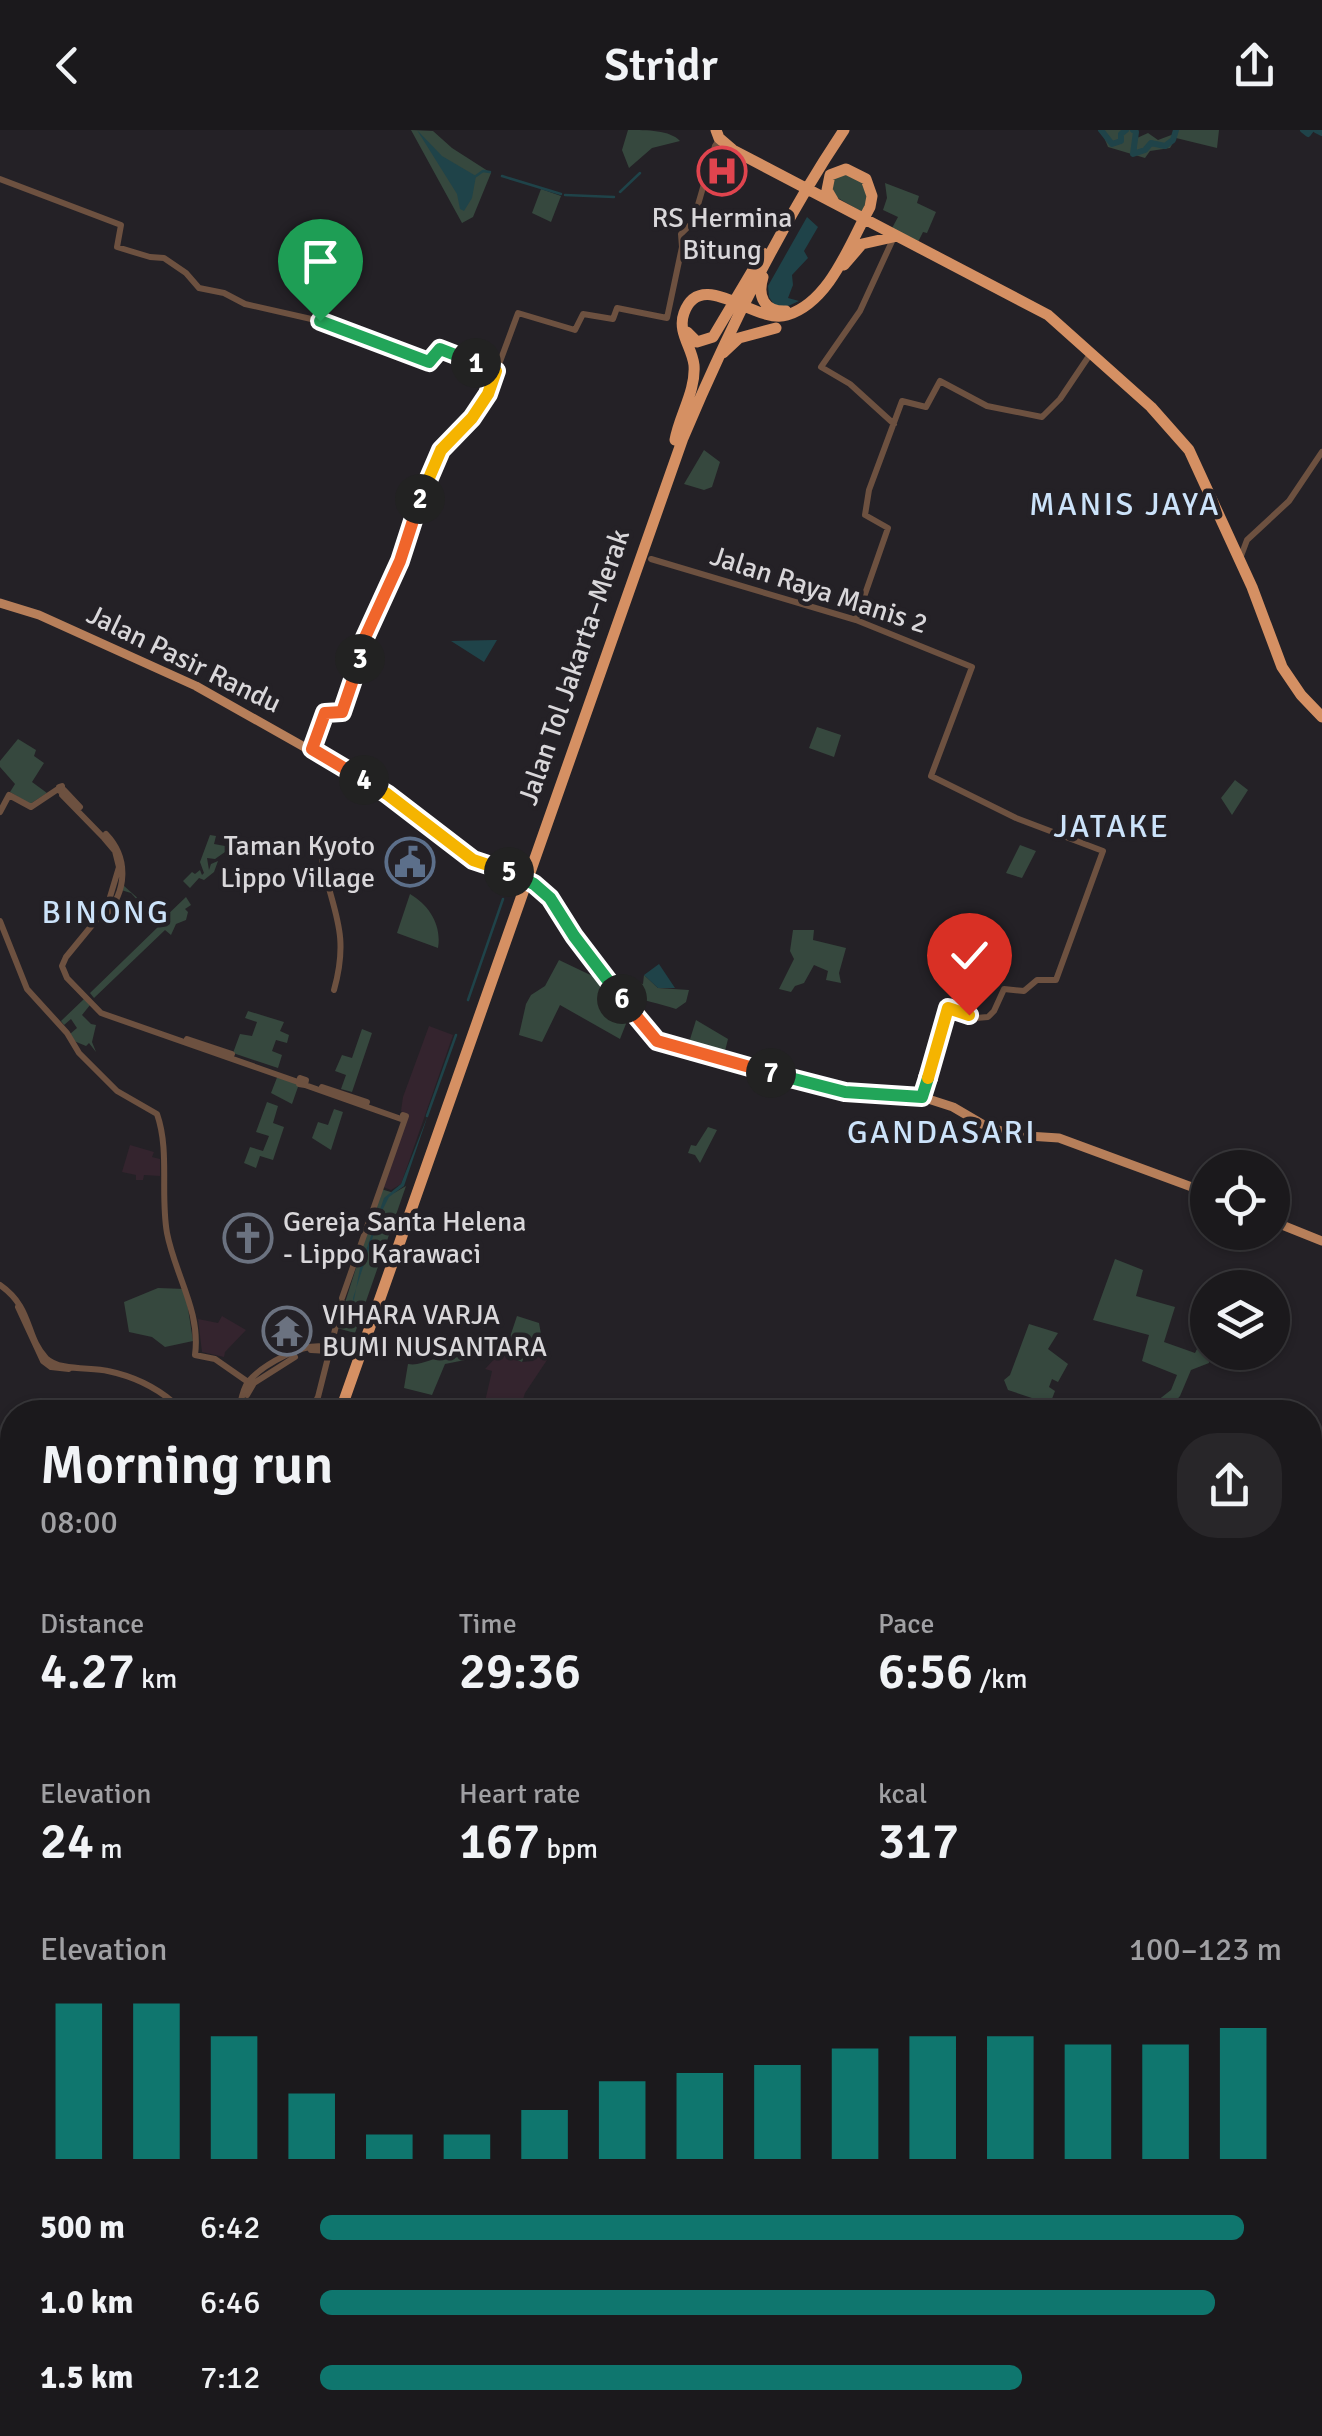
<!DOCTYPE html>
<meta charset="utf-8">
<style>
:root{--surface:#1b191c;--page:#282629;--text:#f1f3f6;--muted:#a0a0a3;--line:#39383b;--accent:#0f766e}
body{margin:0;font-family:Signika,sans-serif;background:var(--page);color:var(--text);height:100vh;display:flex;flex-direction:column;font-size:38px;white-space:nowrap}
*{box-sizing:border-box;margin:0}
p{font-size:32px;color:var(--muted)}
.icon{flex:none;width:55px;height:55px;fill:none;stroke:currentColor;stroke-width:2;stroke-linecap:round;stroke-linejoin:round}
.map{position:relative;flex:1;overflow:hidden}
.details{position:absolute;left:0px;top:1270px;width:1322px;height:1038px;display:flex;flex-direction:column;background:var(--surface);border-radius:40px 40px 0 0;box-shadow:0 2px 8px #0004,0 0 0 2px var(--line)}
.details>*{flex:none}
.controls{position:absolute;left:1190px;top:1020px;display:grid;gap:20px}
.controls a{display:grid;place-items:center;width:100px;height:100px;border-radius:50%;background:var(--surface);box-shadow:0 2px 8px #0004,0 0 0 2px var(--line);font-size:50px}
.pin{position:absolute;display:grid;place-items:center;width:85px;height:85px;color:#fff;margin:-102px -42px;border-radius:50% 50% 50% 0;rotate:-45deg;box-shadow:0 0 10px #0007}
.pin .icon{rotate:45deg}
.km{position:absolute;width:50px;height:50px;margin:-25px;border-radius:50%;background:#222;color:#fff;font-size:28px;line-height:50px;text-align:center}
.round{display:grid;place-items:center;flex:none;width:105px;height:105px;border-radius:40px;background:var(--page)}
.headline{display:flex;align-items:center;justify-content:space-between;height:170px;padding:0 40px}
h1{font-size:55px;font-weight:600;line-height:75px}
.figures{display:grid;grid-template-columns:repeat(3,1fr);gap:15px;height:170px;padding:10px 40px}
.figures div{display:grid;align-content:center}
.figures b{font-size:50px;font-weight:600}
.figures small{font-size:28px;font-weight:400}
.figures p{font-size:28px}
.chart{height:280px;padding:20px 40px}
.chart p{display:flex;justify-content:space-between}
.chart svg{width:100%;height:180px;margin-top:10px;stroke:var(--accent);stroke-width:6}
ul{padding:0 40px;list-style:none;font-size:32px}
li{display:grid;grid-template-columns:160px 120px 1fr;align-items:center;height:75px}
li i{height:25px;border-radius:12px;background:var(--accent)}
header{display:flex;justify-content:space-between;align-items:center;height:130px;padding:0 40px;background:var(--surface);font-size:45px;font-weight:600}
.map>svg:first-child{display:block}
.commercial{fill:#34242e}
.medical{fill:#372423}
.green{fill:#36483e}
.water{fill:#1f4349}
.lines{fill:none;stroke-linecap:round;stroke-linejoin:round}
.stream{stroke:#1f4349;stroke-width:2.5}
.river{stroke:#1f4349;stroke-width:6}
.minor{stroke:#6d5140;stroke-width:6}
.major{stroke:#b77f5a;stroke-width:9}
.highway{stroke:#d59063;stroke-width:11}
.split-1-casing{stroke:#fff;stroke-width:20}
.split-2-casing{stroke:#fff;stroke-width:20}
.split-3-casing{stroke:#fff;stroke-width:20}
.split-4-casing{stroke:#fff;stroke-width:20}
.split-5-casing{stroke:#fff;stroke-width:20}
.split-6-casing{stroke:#fff;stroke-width:20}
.split-7-casing{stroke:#fff;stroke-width:20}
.split-8-casing{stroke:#fff;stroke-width:20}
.split-9-casing{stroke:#fff;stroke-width:20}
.split-1{stroke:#22a559;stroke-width:12}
.split-2{stroke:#f5b400;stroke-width:12}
.split-3{stroke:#f0652b;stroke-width:12}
.split-4{stroke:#f0652b;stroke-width:12}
.split-5{stroke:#f5b400;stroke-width:12}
.split-6{stroke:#22a559;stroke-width:12}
.split-7{stroke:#f0652b;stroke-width:12}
.split-8{stroke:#22a559;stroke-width:12}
.split-9{stroke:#f5b400;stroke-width:12}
.labels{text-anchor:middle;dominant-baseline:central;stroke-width:9;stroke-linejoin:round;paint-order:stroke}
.poi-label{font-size:28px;fill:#d9d7da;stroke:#242126;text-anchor:start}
.street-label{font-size:28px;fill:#d9d7da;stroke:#242126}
.quarter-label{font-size:32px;letter-spacing:2.5px;fill:#cce3fa;stroke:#242126}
</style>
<header><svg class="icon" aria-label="back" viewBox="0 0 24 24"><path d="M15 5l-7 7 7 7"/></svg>Stridr<svg class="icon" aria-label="share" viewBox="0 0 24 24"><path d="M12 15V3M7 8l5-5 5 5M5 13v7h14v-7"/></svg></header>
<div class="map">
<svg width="1322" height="2306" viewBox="0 0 1322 2306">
<rect width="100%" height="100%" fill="#242126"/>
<path class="commercial" d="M429,896L453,905L401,1054L391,1060L383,1057L407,986L401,981L403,967Z
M130,1015L154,1022L152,1027L160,1029V1046L144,1045L143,1050H136V1045L122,1042Z
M222,1186L246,1200L225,1222L224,1227L202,1222L198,1189L218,1193Z
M500,1223L522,1232L533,1231L536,1226L547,1230L525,1263L519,1282H476L478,1275L484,1276L492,1241L485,1239Z
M12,1606V1685L3,1686H0V1618Z
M208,2295H243L241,2306H205Z"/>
<path class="medical" d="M728,20L740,26L728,58L711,53L713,46L707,44L710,35L716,36Z"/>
<path class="green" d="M411,0L433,1L452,18L491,43L473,87L462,93Z
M628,0C647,0 670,0 680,11L652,18L629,38L622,20Z
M1101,0H1134L1137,8L1148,3L1158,10L1174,4L1175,0H1219L1217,18L1176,8L1170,18L1150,21L1145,28L1108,17Z
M840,41L858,44L870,62L862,82L831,64L832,47Z
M885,53L919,66L917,73L936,82L927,103L923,102L918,112L891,100L898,87L883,80L887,68Z
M541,59L561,66L551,92L532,83Z
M704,320L720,332L712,357L704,360L684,354Z
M817,597L841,605L834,627L809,618Z
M18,609L36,620L34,626L44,633L32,652L47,663L30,674L10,662L15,654L0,637V631Z
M1235,650L1248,660L1232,685L1221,668Z
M210,705L216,706L214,714L225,716V722L215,729L207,728L209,740L211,734L218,731L214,742L204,750L199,748L190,758L183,751L192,742L195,744L200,740L202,745L204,743L200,732Z
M1020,715L1036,721L1022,748L1006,743Z
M123,755L162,790L186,767L191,775L185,779L188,782L186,790L176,794L171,805L165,800L94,868L90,863L160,795L131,763L121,760Z
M410,764C429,775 442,795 438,818L397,803Z
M793,800H814L813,810L846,818L839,843L841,853L826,850L828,841L814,835L804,853L795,856L791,862L779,859L794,829L790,821Z
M559,830L603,851L615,863L627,851L643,854L644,845L658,858L689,860L686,872L676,879C659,873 643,872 627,862L621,870L631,881L620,909L560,875L542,912L519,905L526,874L531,865L545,856Z
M84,869L90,875L82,885L91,894L96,895L92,912L96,922L89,913L86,916L74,911L70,904L77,898L71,889L64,895L61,891Z
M248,881L284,892L280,901L289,905L287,913L276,910L272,921L282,925L278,938L233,923L240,904L252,906L257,892L245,888Z
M696,890L728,909L723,929L687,919Z
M362,899L372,903L352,962L341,959L346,945L335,941L342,925L352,928Z
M278,945L299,954L292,974L271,963Z
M267,972L278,976L273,993L284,997L273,1030L260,1026L256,1038L244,1033L250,1017L263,1021L269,1006L256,1002Z
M334,979L343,982L331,1020L312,1008L318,992L328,995Z
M708,997L717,1000L700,1033L695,1025L688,1023L691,1015L696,1016Z
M406,1056L355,1203L337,1198L381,1059L394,1063Z
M1115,1129L1143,1140L1136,1166L1175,1177L1164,1212L1195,1223L1202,1209L1190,1205L1201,1171L1207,1170L1209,1233L1191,1240L1180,1266L1166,1282L1153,1274L1171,1260L1177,1245L1142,1231L1149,1205L1093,1190Z
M158,1158L185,1159L193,1211L165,1217L152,1207L129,1202L124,1172Z
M517,1186L539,1193L541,1204L530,1212L522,1232L500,1223L495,1225L489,1211L465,1230L445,1234L432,1265L404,1258L408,1234C425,1237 438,1222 455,1228C485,1215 467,1200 510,1207Z
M1029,1194L1058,1203L1048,1219L1068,1234L1058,1252L1052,1249L1049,1257L1055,1261L1050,1274L1008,1260L1004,1250L1010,1245Z
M0,1304L12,1309V1606L0,1618Z
M1033,2295H1122L1124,2296L1122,2306H1073Z"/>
<path class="water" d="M417,0L442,26L476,46L472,68L464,81L460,79L457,64Z
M807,87L818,97L804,121L808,128L792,145L793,155L788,168L799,171L786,177L775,176L769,167L768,156Z
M497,510L484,532L451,511L494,510Z
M659,834L675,858H658L644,845Z
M428,985L404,1056L389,1067L380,1085L353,1168L354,1175L360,1179L342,1178L353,1175L360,1138L384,1068L401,1054Z"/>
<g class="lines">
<path class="stream" d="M476,46L483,41L490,42
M502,46L561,64
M620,62L640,43
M565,65L614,67
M468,870L503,769
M427,986L456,905
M0,2031L12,2043
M80,2306L81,2295"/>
<path class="river" d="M1101,0L1112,14L1121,11V4L1126,0
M1133,0L1136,2L1133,24L1145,20L1151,13L1165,16L1173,10L1176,0
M1303,0L1308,4L1311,0
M1316,0L1322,3"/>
<path class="minor" d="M0,49L121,95L117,117L150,127L164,128L186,143L199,158L224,163L245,174L320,191L429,231L440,219L496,241
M894,294L850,254L821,237L860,181L894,107
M1241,426L1247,410L1289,371L1322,322
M651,429L856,490L972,537L931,646L1016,688L1103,721L1056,850H1037L1024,861L1004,859L994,881L988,887L976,888L948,878L922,967
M856,490L888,398L865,385L869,360L902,271L926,277L940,251L987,276L1042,287L1060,269L1091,223
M312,619L325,583H341L345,575L361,516L400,431L436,328L456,301L472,288L488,264L518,183L575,200L583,184L613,189L617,178L667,188L682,117L681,104L693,92L715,16L721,7
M64,660L80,677
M60,661L59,657L62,656V665L104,708L115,721L119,737L107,777L66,827L62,836L67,848L101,883L298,952
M0,682L9,665L31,677L58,659
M322,730C333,783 350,803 334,860
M105,786C127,761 129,728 106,704
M0,791L27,859L67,903L79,923L117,961L157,984C170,1021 160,1064 167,1103C175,1145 201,1181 195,1225L215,1229L248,1252
M187,909L232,924
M305,955L299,954L300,948L306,950L305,955L404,990
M322,957L367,972
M0,1155C33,1178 25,1206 46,1228C59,1241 91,1237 108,1241C132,1246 154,1256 173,1272
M342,1168L406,986L403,985
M18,1177L43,1231L51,1237L69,1239
M311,1220L329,1221
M247,1265L254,1253L295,1227
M238,1282C241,1273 242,1260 248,1252C263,1234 304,1212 326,1217
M310,1282L318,1267L342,1172
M12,1688L3,1694L1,1701L12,1708
M1310,1754L1322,1756
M0,1880L12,1859
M1310,1905L1322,1907
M1310,2259L1322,2266"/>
<path class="major" d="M0,473L39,485L196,556L384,662L473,730L533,754L550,768L603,847L657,911L845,962L922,967L953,977L982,994L1012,1005L1059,1008L1208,1063
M1272,1091L1322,1111
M0,1958L12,1966
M1310,2203L1322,2197
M750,2295L770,2306
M1207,2306L1211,2295"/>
<path class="highway" d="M716,0L719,8L733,20L1048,185L1151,277L1189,320L1252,457L1282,537L1301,565L1322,587
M844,135L862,114L893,107
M763,147C757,166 764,182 786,181
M687,202L697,212L713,207L763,123
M723,223L739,208L776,198
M675,310C679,286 696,261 694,235C692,217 677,202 684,183C701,136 755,195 787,185C830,172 850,113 870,77L872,66L866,49L846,39L830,45L827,60L834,72
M340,1282L683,308C728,201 779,97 844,0
M0,1893L12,1877
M62,2306L63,2295
M69,2306L72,2295"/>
</g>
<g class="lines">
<g class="split-1-casing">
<path id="split-1" d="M320,191L429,232L440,219L476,233"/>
</g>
<g class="split-2-casing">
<path id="split-2" d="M420,369L441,320L472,288L488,264L496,241L476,233"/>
</g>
<g class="split-3-casing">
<path id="split-3" d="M360,529L362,514L400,431L420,369"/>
</g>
<g class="split-4-casing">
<path id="split-4" d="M360,529L342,582L325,583L312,619L364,650"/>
</g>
<g class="split-5-casing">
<path id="split-5" d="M364,650L387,664L473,730L509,742"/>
</g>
<g class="split-6-casing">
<path id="split-6" d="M509,742L534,754L550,768L574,806L622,869"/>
</g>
<g class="split-7-casing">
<path id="split-7" d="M622,869L657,911L771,943"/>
</g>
<g class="split-8-casing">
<path id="split-8" d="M771,943L845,962L922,967L928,948"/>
</g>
<g class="split-9-casing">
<path id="split-9" d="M928,948L948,878L969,885"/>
</g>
<use href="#split-1" class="split-1"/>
<use href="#split-2" class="split-2"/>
<use href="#split-3" class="split-3"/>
<use href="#split-4" class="split-4"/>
<use href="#split-5" class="split-5"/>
<use href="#split-6" class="split-6"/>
<use href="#split-7" class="split-7"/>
<use href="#split-8" class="split-8"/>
<use href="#split-9" class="split-9"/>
</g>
<defs>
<g id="hospital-ring" transform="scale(2.5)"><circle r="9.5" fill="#242126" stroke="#e0444e" stroke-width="1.5"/><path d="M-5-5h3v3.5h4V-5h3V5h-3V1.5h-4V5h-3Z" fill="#e0444e"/></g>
<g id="civic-ring" transform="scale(2.5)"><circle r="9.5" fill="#242126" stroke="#5c6f8a" stroke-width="1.5"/><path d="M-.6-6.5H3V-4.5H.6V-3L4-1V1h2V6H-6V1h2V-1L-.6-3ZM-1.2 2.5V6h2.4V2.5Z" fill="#5c6f8a"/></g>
<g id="church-ring" transform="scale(2.5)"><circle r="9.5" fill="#242126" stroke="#6b7280" stroke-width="1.5"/><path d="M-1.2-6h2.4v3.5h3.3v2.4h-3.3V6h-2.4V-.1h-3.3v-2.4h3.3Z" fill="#6b7280"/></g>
<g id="temple-ring" transform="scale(2.5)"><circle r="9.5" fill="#242126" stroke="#6b7280" stroke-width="1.5"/><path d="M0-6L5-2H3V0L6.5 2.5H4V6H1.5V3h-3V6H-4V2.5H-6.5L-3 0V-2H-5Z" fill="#6b7280"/></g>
</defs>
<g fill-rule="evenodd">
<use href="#hospital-ring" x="722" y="41"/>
<use href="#civic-ring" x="410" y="732"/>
<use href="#church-ring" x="248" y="1108"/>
<use href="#temple-ring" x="287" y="1201"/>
</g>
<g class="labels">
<g class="poi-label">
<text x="722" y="88" text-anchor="middle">RS Hermina<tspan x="722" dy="32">Bitung</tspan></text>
<text x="375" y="716" text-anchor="end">Taman Kyoto<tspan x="375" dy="32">Lippo Village</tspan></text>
<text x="283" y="1092">Gereja Santa Helena<tspan x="283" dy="32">- Lippo Karawaci</tspan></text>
<text x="322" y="1185">VIHARA VARJA<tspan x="322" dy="32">BUMI NUSANTARA</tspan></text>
</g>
<g class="street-label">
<text transform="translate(819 460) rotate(18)">Jalan Raya Manis 2</text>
<text transform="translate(184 529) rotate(26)">Jalan Pasir Randu</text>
<text transform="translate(574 537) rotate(-71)">Jalan Tol Jakarta–Merak</text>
</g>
<g class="quarter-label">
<text x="1125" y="374">MANIS JAYA</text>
<text x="1112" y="696">JATAKE</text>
<text x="106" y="782">BINONG</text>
<text x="942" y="1002">GANDASARI</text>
</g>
</g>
</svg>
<div class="controls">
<a><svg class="icon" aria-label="locate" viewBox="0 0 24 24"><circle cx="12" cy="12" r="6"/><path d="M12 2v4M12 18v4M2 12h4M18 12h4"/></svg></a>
<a><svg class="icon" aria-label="layers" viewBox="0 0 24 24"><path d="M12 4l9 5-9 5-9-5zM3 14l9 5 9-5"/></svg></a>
</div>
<div class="pin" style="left:320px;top:191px;background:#1e9e55"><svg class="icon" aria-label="arrive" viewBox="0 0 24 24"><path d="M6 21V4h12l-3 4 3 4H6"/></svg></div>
<div class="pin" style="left:969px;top:885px;background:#d93025"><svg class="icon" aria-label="check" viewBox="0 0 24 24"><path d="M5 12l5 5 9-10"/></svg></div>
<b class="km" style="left:476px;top:233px">1</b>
<b class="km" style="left:420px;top:369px">2</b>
<b class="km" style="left:360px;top:529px">3</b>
<b class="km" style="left:364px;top:650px">4</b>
<b class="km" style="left:509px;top:742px">5</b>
<b class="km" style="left:622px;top:869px">6</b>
<b class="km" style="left:771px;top:943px">7</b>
<section class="details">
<div class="headline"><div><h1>Morning run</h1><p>08:00</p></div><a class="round"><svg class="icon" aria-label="share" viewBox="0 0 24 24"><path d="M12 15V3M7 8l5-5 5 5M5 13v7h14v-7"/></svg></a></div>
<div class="figures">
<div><p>Distance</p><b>4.27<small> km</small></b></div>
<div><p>Time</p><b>29:36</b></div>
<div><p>Pace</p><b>6:56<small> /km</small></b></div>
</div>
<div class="figures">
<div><p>Elevation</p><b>24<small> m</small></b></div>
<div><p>Heart rate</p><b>167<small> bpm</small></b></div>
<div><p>kcal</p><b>317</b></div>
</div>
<div class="chart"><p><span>Elevation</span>100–123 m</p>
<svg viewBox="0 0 160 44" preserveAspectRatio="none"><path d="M5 44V6M15 44V6M25 44V14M35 44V28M45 44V38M55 44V38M65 44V32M75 44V25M85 44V23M95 44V21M105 44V17M115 44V14M125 44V14M135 44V16M145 44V16M155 44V12"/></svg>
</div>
<ul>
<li><b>500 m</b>6:42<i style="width:96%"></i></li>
<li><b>1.0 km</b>6:46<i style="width:93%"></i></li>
<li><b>1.5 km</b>7:12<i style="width:73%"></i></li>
</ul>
</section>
</div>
